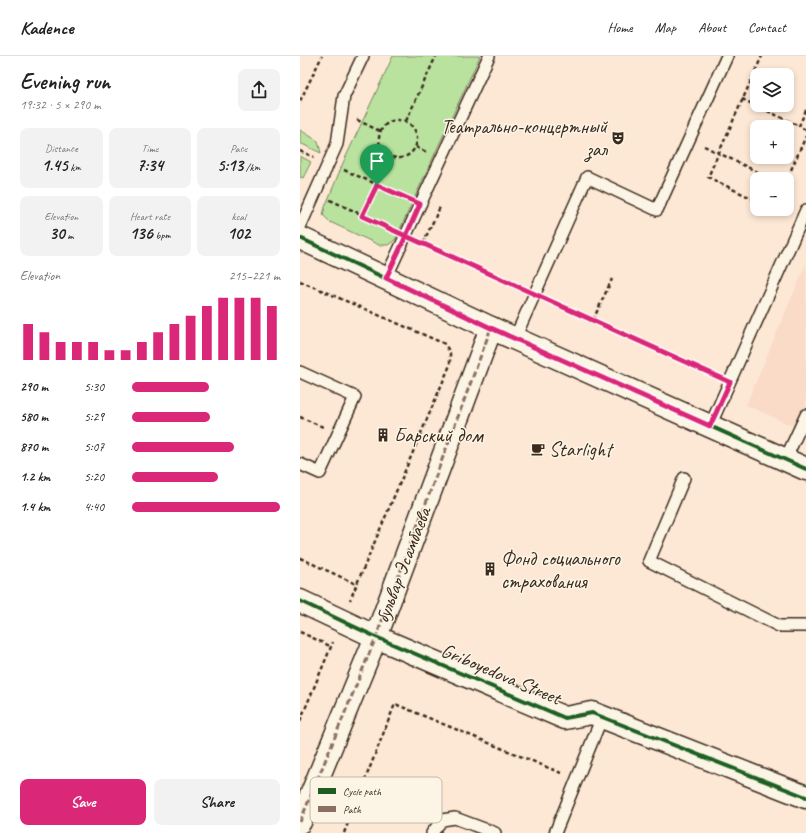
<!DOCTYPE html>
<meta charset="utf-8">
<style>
:root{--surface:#fff;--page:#f2f2f2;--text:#222;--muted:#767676;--line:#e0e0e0;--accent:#db2777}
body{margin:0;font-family:Caveat,sans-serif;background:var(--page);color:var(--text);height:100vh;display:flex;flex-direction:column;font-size:15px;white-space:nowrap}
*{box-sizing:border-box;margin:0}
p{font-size:13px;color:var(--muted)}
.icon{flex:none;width:22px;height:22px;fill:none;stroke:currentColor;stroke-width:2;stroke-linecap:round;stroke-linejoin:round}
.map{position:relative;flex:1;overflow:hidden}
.sheet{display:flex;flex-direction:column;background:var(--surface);width:300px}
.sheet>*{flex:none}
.buttons{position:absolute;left:450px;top:12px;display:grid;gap:8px}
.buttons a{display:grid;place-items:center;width:44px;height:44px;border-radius:8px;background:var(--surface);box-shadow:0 2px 6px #0003;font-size:20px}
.pin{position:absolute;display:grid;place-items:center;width:34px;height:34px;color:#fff;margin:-41px -17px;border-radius:50% 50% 50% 0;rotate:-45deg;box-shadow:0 0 4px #0007}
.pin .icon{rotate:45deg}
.round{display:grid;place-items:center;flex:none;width:42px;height:42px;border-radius:8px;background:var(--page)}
.summary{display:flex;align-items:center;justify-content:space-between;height:68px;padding:0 20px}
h1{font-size:22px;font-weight:700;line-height:30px}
.stats{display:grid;grid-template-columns:repeat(3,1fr);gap:6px;height:68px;padding:4px 20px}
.stats div{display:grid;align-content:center;border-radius:8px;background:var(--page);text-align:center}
.stats b{font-size:17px;font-weight:700}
.stats small{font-size:11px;font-weight:400}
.stats p{font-size:11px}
.chart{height:112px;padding:8px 20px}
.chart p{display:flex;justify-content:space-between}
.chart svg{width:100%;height:72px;margin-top:4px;stroke:var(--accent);stroke-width:6}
.button{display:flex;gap:8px;margin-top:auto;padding:8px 20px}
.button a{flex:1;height:46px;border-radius:8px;background:var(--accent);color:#fff;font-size:16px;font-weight:700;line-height:46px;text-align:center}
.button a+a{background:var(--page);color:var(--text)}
ul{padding:0 20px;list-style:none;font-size:13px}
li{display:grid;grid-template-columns:64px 48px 1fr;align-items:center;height:30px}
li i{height:10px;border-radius:5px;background:var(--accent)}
header{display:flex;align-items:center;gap:24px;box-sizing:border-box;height:56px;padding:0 20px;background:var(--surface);border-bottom:1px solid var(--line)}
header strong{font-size:19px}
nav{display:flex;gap:22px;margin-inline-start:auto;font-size:14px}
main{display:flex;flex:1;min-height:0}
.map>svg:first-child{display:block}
.built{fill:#f9dbc7}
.green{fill:#b9e29f;stroke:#7a865e}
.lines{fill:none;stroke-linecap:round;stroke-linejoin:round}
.lane-casing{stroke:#3b2a1e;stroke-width:14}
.street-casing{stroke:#3b2a1e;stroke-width:25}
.secondary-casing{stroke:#3b2a1e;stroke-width:25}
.path{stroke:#3b2a1e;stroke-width:2.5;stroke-dasharray:4 3;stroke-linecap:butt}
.lane{stroke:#fcf5e5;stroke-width:11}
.street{stroke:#fcf5e5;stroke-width:22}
.secondary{stroke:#fcf5e5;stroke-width:22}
.quiet{stroke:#8d6e63;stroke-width:3;stroke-dasharray:6 3;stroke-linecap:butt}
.cycleway-casing{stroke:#fcf5e5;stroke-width:6}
.cycleway{stroke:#1b5e20;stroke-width:4}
.route-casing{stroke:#fff;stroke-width:8}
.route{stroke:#db2777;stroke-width:5}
.labels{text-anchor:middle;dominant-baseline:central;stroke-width:3;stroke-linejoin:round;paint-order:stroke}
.poi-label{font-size:20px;fill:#3b2a1e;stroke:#fcf5e5;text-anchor:start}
.street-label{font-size:20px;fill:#3b2a1e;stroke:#fcf5e5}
.key{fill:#fcf5e5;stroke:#c2b8a9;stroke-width:1}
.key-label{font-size:11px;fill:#3b2a1e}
</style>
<header>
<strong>Kadence</strong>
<nav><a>Home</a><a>Map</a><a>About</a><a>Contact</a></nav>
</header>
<main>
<section class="sheet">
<div class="summary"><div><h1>Evening run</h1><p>19:32 · 5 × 290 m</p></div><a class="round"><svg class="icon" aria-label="share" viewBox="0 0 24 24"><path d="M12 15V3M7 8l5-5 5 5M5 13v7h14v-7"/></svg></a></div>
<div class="stats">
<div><p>Distance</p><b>1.45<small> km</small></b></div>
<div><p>Time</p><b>7:34</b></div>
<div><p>Pace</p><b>5:13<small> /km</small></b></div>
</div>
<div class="stats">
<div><p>Elevation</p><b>30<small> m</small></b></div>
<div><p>Heart rate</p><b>136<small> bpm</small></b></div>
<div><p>kcal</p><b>102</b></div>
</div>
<div class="chart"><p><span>Elevation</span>215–221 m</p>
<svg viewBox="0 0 160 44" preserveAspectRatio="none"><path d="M5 44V22M15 44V27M25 44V33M35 44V33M45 44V33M55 44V38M65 44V38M75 44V33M85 44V27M95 44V22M105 44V17M115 44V11M125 44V6M135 44V6M145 44V6M155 44V11"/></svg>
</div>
<ul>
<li><b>290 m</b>5:30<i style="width:52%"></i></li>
<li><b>580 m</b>5:29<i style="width:53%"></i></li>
<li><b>870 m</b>5:07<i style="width:69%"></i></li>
<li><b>1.2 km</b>5:20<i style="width:58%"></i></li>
<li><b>1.4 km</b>4:40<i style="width:100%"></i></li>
</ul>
<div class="button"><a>Save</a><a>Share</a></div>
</section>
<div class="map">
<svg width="506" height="777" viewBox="0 0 506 777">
<rect width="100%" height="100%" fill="#fde8d5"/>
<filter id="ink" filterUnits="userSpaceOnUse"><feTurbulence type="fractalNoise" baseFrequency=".025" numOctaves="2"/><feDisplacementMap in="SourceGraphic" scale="8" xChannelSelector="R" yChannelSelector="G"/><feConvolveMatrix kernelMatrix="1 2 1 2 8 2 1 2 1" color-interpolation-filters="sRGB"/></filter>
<g filter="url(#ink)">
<path class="built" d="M506,208V376L446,349Z"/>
<path class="green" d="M93,0H180L95,184L88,189H79L30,166L23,159L25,151L43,107Z
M0,74L18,85L21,97L0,87Z
M0,100L11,106L3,122L0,121Z"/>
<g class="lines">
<g class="lane-casing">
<path id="lane" d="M0,171L37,88L44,40L63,0
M86,222L189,0
M215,282L287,121L357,154L427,0
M0,316L55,341L20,417L0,408
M410,370L506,154
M485,404L506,359
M384,422L349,505L479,570H506
M132,777L142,764L155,762L195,777
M255,777L302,661"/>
</g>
<g class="street-casing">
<path id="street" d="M0,545L76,581L265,662L292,657L506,741
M0,766L76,581L191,272"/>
</g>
<g class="secondary-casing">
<path id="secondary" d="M0,182L191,272L506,413"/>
</g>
<path class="path" d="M442,43L499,70
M0,45L22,0
M506,54L499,70L506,74
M79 83a19 19 0 1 1 38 0a19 19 0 1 1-38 0Z
M57,64L80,75
M106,65L136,0
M404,90L472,123
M116,91L126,96
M0,95L14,101
M44,114L106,141
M491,114L506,80
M30,144L91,172
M455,144L408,121L462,0
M62,160L90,101
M121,186L220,231
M123,187L140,151
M0,225L145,288L150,297V309L50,544
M250,245L415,319
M293,264L312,223
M0,361L23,371
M0,502L56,528
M0,576L30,590
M0,665L33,586
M44,777L95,648L261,717"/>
<use href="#lane" class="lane"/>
<use href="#street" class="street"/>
<use href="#secondary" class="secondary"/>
<path class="quiet" d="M0,766L76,581L191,272"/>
<g class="cycleway-casing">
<path id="cycleway" d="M0,182L191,272L506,413
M0,545L76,581L265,662L292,657L506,741"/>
</g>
<use href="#cycleway" class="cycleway"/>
</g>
</g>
<g class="lines" filter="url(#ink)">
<g class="route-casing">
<path id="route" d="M77,129L62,160L106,180L86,222L191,272L410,370L430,326L106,180L120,148L77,129"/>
</g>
<use href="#route" class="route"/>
</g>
<defs>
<g id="theatre-bare" transform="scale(1.08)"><path d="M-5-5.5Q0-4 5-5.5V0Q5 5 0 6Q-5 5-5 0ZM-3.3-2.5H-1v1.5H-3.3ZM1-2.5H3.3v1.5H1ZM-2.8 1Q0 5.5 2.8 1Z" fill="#3b2a1e" stroke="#fcf5e5" stroke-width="2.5" paint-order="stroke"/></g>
<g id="building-bare" transform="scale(1.08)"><path d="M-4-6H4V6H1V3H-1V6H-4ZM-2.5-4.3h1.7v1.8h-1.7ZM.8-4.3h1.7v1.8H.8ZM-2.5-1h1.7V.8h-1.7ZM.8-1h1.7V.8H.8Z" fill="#3b2a1e" stroke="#fcf5e5" stroke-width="2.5" paint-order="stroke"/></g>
<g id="cafe-bare" transform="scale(1.08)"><path d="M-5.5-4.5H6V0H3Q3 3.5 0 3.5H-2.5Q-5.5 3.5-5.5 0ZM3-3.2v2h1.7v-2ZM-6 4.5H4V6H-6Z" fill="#3b2a1e" stroke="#fcf5e5" stroke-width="2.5" paint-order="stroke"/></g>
</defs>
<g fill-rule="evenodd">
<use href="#theatre-bare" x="318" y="82"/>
<use href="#building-bare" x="83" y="379"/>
<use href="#cafe-bare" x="238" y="393"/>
<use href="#building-bare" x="190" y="513"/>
</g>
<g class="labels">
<g class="poi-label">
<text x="307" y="70" text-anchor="end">Театрально-концертный<tspan x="307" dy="23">зал</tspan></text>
<text x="94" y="379">Барский дом</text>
<text x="249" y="393">Starlight</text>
<text x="201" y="502">Фонд социального<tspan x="201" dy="23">страхования</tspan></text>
</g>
<g class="street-label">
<text transform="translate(103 509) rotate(-69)">бульвар Эсамбаева</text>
<text transform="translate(201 618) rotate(23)">Griboyedova Street</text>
</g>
</g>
<rect x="10" y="721" width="132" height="46" rx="6" class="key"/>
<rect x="18" y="732" width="18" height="6" fill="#1b5e20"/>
<rect x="18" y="750" width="18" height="6" fill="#8d6e63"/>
<g class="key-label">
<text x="43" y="739">Cycle path</text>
<text x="43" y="757">Path</text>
</g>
</svg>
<div class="buttons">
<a><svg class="icon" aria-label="layers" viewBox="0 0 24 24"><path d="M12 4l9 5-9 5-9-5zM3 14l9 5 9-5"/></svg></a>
<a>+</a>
<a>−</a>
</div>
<div class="pin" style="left:77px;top:129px;background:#1e9e55"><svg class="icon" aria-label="arrive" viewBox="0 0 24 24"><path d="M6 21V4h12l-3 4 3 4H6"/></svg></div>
</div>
</main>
